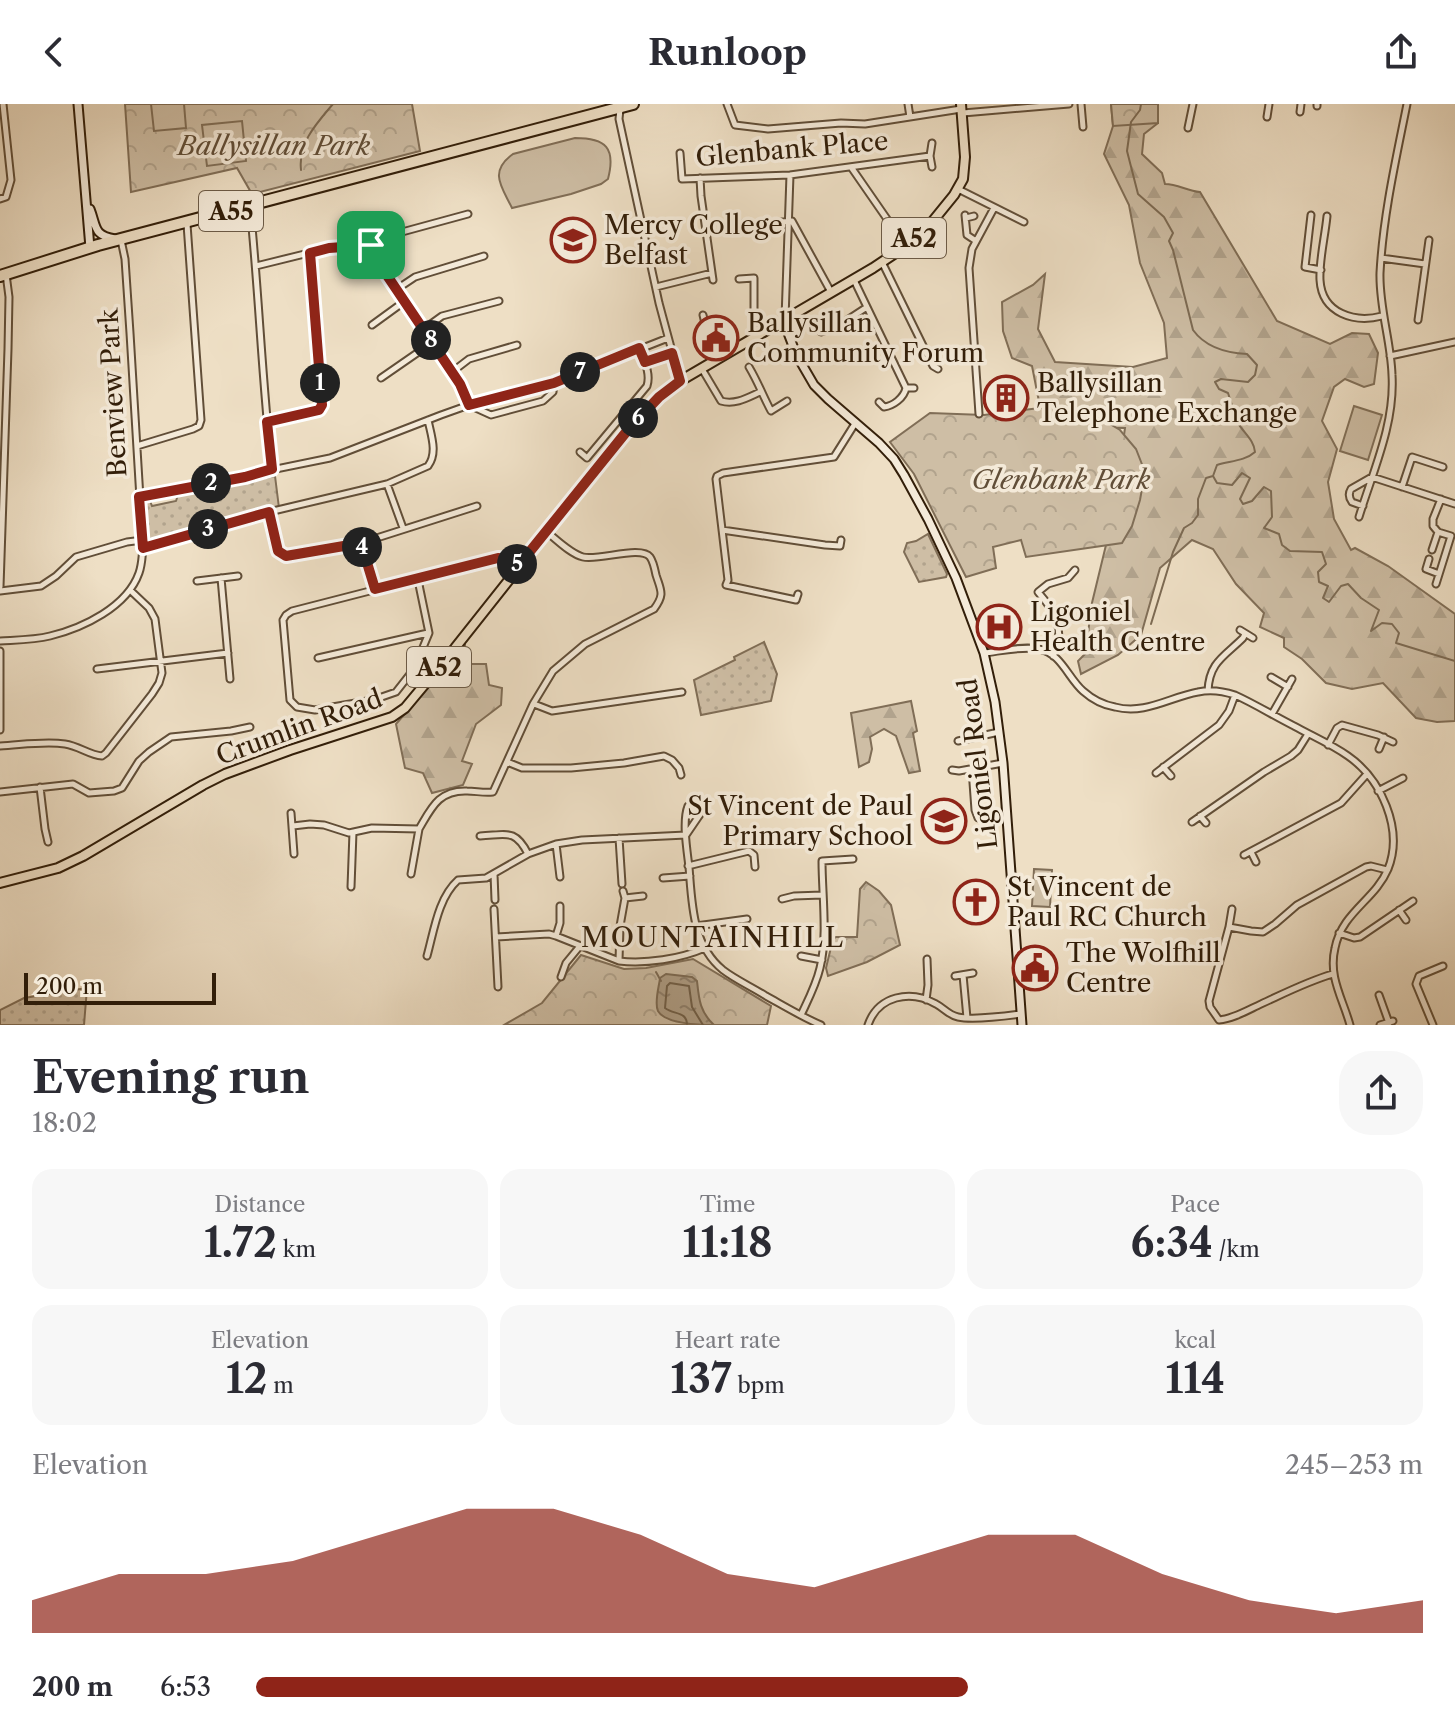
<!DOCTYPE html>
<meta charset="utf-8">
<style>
:root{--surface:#fff;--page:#f7f7f7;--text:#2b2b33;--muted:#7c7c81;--accent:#8f2418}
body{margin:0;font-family:"Libre Caslon Text",serif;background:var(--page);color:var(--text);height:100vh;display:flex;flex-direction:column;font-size:30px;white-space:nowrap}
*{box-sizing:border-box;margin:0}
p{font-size:26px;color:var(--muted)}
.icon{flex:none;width:44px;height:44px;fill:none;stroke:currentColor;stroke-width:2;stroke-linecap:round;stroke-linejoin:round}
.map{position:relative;height:921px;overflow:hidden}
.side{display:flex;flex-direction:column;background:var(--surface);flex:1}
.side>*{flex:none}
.scale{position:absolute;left:24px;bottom:20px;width:192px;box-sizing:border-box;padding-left:8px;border:4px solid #321e09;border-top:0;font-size:22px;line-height:28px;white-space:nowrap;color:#321e09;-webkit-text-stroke:6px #f4ead9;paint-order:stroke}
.pin{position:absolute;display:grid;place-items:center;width:68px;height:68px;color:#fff;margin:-34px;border-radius:16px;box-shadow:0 4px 12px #0006}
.km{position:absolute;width:40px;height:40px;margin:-20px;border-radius:50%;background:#222;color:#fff;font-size:22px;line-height:40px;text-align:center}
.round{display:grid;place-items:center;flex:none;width:84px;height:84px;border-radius:32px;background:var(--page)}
.summary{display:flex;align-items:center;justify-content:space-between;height:136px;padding:0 32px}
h1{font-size:44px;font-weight:700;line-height:60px}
.stats{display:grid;grid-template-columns:repeat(3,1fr);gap:12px;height:136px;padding:8px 32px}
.stats div{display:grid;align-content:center;border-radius:20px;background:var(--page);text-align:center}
.stats b{font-size:40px;font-weight:700}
.stats small{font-size:22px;font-weight:400}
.stats p{font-size:22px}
.chart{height:224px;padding:16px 32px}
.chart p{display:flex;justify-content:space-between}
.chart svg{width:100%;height:144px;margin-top:8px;fill:var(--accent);opacity:.7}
ul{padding:0 32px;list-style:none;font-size:26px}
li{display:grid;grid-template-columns:128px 96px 1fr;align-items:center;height:60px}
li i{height:20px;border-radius:10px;background:var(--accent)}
header{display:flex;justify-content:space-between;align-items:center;height:104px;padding:0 32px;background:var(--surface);font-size:36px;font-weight:700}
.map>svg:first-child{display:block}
.grass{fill:url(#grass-dots);stroke:#806e57;stroke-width:2}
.forest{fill:url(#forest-firs);stroke:#806e57;stroke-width:2}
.park{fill:url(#park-crowns);stroke:#806e57;stroke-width:2}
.pitch{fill:#cebea5;stroke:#806e57;stroke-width:2}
.water{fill:url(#water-ripples);stroke:#7c6a53;stroke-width:2}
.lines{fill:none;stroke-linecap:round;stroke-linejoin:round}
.shore{stroke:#705e47;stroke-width:2}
.stream{stroke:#7c6a53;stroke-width:2}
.street-casing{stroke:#614e38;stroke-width:9}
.secondary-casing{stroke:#321e09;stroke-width:11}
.primary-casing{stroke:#321e09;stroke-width:12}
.highway-casing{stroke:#321e09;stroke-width:14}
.street{stroke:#f4ead9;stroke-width:5}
.secondary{stroke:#f4ead9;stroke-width:7}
.primary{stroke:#eedfc5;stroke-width:8}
.highway{stroke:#eedfc5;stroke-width:10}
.route-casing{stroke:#fff;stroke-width:16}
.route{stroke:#8f2418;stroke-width:10}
.labels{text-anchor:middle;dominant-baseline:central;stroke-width:7;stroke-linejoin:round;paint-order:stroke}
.shield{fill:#f4ead9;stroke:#6c5b47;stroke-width:2}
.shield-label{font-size:24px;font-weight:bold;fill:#321e09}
.park-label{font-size:26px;font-style:italic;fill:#614e38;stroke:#f4ead9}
.street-label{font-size:26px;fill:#321e09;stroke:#f4ead9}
.poi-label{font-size:26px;fill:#321e09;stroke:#f4ead9;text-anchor:start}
.neighbourhood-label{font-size:28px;letter-spacing:2px;fill:#321e09;stroke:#f4ead9}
</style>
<header><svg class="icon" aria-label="back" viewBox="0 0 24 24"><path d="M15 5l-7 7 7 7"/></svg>Runloop<svg class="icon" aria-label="share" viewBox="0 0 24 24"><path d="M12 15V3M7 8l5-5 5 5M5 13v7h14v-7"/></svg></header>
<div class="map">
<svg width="1455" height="921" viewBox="0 0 1455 921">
<defs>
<pattern id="grass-dots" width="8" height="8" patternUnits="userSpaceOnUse" patternTransform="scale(2)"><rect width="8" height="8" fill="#cebea5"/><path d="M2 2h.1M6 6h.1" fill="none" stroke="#b1a38d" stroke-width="1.8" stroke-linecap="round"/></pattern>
<pattern id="forest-firs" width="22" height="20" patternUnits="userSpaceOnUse" patternTransform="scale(2)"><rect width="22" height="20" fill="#cebea5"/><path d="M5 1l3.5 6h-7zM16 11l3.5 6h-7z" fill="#b1a38d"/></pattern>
<pattern id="park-crowns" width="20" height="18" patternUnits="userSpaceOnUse" patternTransform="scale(2)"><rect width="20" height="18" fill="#cebea5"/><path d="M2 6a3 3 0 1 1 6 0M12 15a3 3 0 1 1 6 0" fill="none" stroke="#b1a38d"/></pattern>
<pattern id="water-ripples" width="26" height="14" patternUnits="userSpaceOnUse" patternTransform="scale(2)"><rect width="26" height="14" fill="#ae9d85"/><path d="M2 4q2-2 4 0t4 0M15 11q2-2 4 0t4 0" fill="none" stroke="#8e7f6b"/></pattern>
</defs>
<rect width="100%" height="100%" fill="#eedfc5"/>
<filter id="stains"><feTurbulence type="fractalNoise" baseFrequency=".0025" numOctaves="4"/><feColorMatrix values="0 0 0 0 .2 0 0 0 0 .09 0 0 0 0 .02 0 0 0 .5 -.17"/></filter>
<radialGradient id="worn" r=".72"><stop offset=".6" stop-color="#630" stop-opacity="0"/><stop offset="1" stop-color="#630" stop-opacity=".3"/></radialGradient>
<path class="grass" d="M275,372L279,404L157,437L149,434L147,431L146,401V398L150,397L152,402L176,397L178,391Z
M928,430L947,470L946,473L919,478L904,448L907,439L916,437Z
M764,538L777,570L771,597L701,611L694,576L735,556L734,553Z
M87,884L84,921H0V906L24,894Z"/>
<path class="forest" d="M1111,0H1158V19L1144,30L1142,50L1162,69L1165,80C1178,80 1187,87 1200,88L1277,217L1330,240L1352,229L1369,230L1378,249L1374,280L1364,283L1345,275L1334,283L1322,317L1337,345L1328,378L1334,415L1351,446L1355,444L1388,462L1455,510V617L1437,618L1416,614L1383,579L1352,585L1326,579L1302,555L1284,543V534L1260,523L1264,509L1236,480L1213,445L1192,436L1160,464L1141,531L1118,551L1081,570L1078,557L1086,549L1091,503L1113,412L1125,324L1044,323L1032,262L1012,254L1003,227L1002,198L1033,181L1045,170L1038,225L1055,258L1133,263L1167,254L1164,219L1140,159L1129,101L1104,50L1113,22Z
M465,541L467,560H486L489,581L502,584L501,601L476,620L462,657L472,660L463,681L432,689L423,669L405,664L396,620Z
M911,597L917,627L913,629L920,667L909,669L896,632L884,625L870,633L872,645L869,658L859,663L851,609Z"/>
<path class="park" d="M125,0H412L420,47L252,90L237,64L131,88Z
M1111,0H1158V19L1113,22Z
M1055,302L1093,310L1120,326L1136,345L1145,368L1140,396L1132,422L1122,439L1026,453L1021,436L993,443L996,464L966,473L914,370L890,338L930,309L984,311Z
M866,778L879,787L891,801L900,841L867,858L828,872L826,864L833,835L836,833H857L860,785Z
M581,851L624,865L646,864L693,855L771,902L767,921H504L542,899Z"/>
<path class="pitch" d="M151,0H184L186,24L154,27Z
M242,17L246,57L207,62L202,21Z
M575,34C606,34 616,44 608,75L601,80L571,90L512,104C502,83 488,68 513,50Z
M1354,302L1382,311L1368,356L1340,347Z
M1034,765L1052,766L1050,803L1032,802Z"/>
<path class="water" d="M666,870L692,873L697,877C699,896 700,908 714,921C701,921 665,920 658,907C654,899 659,883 660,874Z"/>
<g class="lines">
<path class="shore" d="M687,921C687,907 674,911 665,904L667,882L670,879L689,882L692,903L703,921"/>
<path class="stream" d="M1141,0L1140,6L1131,18L1127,47L1138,90L1164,113L1173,129L1169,137L1173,146L1193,226C1206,244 1226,249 1247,250L1257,261L1255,271L1248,278L1221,275L1215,278L1219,285L1228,289C1231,298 1234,308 1237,317C1242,328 1254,335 1255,348C1245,357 1230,357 1217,361L1213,372L1206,374L1198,395V411L1192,419L1184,424L1173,448L1151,520
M301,66C298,39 316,20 333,0
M1213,372L1217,379L1232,381L1242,369L1250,374L1240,395L1243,400L1252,397L1264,383L1271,387L1272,413L1264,424L1279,430L1282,441L1290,447L1322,448L1326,460L1318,468L1319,478L1328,482L1323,494L1329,498L1341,482L1348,480L1361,494L1379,506L1371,527L1382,519L1392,520L1399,529L1396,539L1455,557
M656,868L661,877"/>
<g class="street-casing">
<path id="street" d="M727,0L735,21L768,25L841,19L865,20L961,5
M908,0L910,13
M1081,0L1083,23
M1317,2V0
M620,5L619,15L659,199L680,277
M1300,8L1301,0
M963,9L1069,0
M1267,13L1269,0
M1188,24L1193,0
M932,39L930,52L932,63
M680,49L682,75L790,71L930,52
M851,63L896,128
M700,74L701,92L713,176
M958,85L1024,118
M0,95L6,93L11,76L3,0
M250,102C259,190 262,278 272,365
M965,111L967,131L976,137
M1311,111L1305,163L1321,166
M1327,112C1325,133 1319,156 1320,176C1322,210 1355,219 1382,212
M966,114L974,112
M744,119L752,121L792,117L831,188
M371,141L378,158L460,280L469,301L491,311L543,297L553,288L554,279
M1381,154L1425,160
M882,158L933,262L938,265
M256,162L329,144L371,141L402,128L468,110
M739,175L754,174V225L756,233
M854,176L906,284C904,294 893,302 884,303L879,298
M656,183L712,169
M397,185L415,173L484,152
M703,211L710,241L716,255
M785,215L790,71
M1418,216L1429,136
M372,221L405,197
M424,225L442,212L499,197
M821,228L838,222L867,203
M1390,252L1455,238
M645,258L672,249
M749,263C758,278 763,292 771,307L787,297
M702,265L721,297C735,301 747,294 760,288
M452,268L469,255L517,241
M381,274L433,238
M906,284H914
M979,310L969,164L972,145L994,104
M267,318L319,306L322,301L310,149
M137,342L193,325L199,322L201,316L187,120
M580,348L587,354L647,282C651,269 644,257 639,244
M387,380L403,424
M1402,383L1412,353L1443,363
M139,393L330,354L441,311L469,301L554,279L668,234
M1363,402L1352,398C1349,394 1348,390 1351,385L1372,373L1455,400
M269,408L278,447L286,452L361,439L477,402
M1359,413C1373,367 1395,320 1392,271C1391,237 1379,204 1380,169C1383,112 1396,55 1407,0
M722,426L825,441L840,442L841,436
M361,439L375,485
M143,444L269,408L387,380L428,362C438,349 431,331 428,316
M1432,446L1438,428
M1429,455L1426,465L1439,470
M221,474L230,575
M418,476L429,529L414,565L396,588L373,596L315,606L297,603L290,596L283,516L286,511L292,507L498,454L508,455L519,461
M197,477L238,472
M1436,480L1451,432L1438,428L1433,422V415L1441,395
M0,483L8,245L9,193L6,170
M0,487L41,482L56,472L76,453L127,438L143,436
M798,490L796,496L726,481L728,476L716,375L717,372L723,369L834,353L856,318
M1240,526L1253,534
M0,537C16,536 34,536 50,532C83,524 127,503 139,469C142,461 142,452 143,444L130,229L125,155L121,136
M0,547V626
M984,549C1001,547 1022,542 1039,545C1061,549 1068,574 1083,587C1092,595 1103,601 1115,603C1145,611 1170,593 1198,588C1211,585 1223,587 1235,591C1255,600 1274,612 1294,622C1312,632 1331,640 1348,652C1381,675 1404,725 1388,765C1375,796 1342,808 1335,844C1328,873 1343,895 1350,921
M1053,552C1066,528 1055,507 1038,488L1048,480L1068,474L1075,466
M318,554L428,529
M97,565L228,549
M1271,573L1288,583
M1208,587C1209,558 1225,552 1243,534L1245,530
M534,600L552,607L682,588
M1272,610L1292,575
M958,637L999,628
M1328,641L1337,624L1342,621L1378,631L1393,638
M0,642C21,641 44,637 65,640C79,642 89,651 102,652L106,649L152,590L159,579L162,569L155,515L149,504L130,486
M1379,645L1384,633
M507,658L522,664H571L624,659L664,652L672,656L679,664L681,671
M1163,663L1171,672
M972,665L975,706L978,714
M952,666L959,667L1003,659
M1156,669L1219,621L1229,607L1235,591
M40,683L45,725L48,738
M1378,687L1403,674
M0,688L73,680L89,689L114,687L122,684L139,657L149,648L171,633L231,627L250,623
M291,709L294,750
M1200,712L1206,719
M1192,718L1264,668L1291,652L1298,646L1308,630
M293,722L310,720L324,721L349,729L372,724L419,725C431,705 438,686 467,687C476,687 483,689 493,688L533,600L553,567L585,540L654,505C665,490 661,487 656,471C655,466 653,457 650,453C641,441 599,457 583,453C571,450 558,437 547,428
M686,731L701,709L700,703L694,699L688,702C682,717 687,746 689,763C692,799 692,841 723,866C736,876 752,883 766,892C784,902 802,913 821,921
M480,732C506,731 515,724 528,750
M619,734L622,780
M556,740L560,773
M1251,748L1256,758
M1244,751L1341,699L1367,670
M688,762L749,747L754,751L755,763
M411,770L419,725
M494,770L495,796
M663,774L690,772
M351,783L353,728
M625,794L643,792
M782,795L794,792L822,791
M560,802V819L556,832L619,857L620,822L625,794L623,787
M494,805L498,883
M1232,805L1229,823L1209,897L1210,903L1219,916C1233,915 1248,906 1261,900C1285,889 1308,877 1333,870
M1399,806L1406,816
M696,822L747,815
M1229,823L1251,827L1263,828L1275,820L1297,801L1366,763L1371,762L1387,766
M1339,829L1354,834L1360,833L1413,797
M496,833L549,830L556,832
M427,852C434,827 438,794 458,776L486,774L528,750L556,740L582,736L686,731
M801,852L822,856
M619,857C646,860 680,855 705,844
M963,871L967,914
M955,872L973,869
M561,873L566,859L580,842
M1379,891L1389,919
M926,896L928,881L927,855
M801,911C808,896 816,881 820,864C828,832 822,790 822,757L853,755
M868,921C878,892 910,885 936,900C944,904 948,911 958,913C972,916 1006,912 1021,910
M1380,921L1393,917
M1433,921L1416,880L1419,872L1443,862"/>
</g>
<g class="secondary-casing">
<path id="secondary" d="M78,0L90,144
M90,105C97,123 93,131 115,135
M785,216L788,229L796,250L814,281L828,295L879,339L894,355L904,371L928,415L956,474L984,549L995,598L1003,659L1022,921"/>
</g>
<g class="primary-casing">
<path id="primary" d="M0,779L58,764L83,752L203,681L225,670L290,646L392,613L405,604L455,544L627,327L659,293L680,277L873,164L906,142L928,123L954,91L963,75L965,53L961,0"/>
</g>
<g class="highway-casing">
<path id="highway" d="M0,172L98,141L633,0"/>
</g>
<use href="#street" class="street"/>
<use href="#secondary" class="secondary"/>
<use href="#primary" class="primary"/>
<use href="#highway" class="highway"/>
</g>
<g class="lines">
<g class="route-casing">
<path id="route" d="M371,141L378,158L460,280L469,301L554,279L639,244L645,258L672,249L680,277L659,293L627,327L519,461L508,455L498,454L375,485L361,439L286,452L278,447L269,408L143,444L139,393L245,373L272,365L267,318L319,306L322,301L310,149L329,144Z"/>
</g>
<use href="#route" class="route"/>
</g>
<defs>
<g id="school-ring" transform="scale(2.3)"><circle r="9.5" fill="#f4ead9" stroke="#8f2418" stroke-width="1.5"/><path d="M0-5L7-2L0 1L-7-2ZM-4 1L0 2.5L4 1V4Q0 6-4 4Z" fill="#8f2418"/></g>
<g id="civic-ring" transform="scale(2.3)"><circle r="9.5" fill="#f4ead9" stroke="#8f2418" stroke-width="1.5"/><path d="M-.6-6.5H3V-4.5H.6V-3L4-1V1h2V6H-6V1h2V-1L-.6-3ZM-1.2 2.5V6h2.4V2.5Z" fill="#8f2418"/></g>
<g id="building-ring" transform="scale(2.3)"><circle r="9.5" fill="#f4ead9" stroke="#8f2418" stroke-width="1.5"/><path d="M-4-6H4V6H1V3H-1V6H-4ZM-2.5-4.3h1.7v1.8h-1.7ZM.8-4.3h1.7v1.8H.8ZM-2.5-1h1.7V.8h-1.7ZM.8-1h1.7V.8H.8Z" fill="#8f2418"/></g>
<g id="hospital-ring" transform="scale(2.3)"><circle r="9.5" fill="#f4ead9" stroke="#8f2418" stroke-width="1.5"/><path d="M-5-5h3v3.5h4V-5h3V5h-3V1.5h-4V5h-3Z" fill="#8f2418"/></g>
<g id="church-ring" transform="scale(2.3)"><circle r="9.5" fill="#f4ead9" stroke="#8f2418" stroke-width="1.5"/><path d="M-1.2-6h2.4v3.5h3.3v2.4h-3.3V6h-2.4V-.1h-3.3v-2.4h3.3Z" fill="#8f2418"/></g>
</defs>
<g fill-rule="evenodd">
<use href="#school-ring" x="573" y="136"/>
<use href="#civic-ring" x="716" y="234"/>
<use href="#building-ring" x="1006" y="294"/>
<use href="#hospital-ring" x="999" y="523"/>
<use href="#school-ring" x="944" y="717"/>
<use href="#church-ring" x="976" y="798"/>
<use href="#civic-ring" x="1035" y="864"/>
</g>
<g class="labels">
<g class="shield">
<rect x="199" y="87" width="64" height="40" rx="6"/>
<rect x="882" y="114" width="64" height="40" rx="6"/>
<rect x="407" y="543" width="64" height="40" rx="6"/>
</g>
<g class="shield-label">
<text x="231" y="107">A55</text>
<text x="914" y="134">A52</text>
<text x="439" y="563">A52</text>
</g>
<g class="park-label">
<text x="274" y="42">Ballysillan Park</text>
<text x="1061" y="376">Glenbank Park</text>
</g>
<g class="street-label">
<text transform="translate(792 45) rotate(-5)">Glenbank Place</text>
<text transform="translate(113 289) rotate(-93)">Benview Park</text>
<text transform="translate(299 623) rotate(-20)">Crumlin Road</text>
<text transform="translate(978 660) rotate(-97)">Ligoniel Road</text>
</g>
<g class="poi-label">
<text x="604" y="121">Mercy College<tspan x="604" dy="30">Belfast</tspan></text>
<text x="747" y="219">Ballysillan<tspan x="747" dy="30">Community Forum</tspan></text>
<text x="1037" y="279">Ballysillan<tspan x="1037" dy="30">Telephone Exchange</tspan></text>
<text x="1030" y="508">Ligoniel<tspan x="1030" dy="30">Health Centre</tspan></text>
<text x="913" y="702" text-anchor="end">St Vincent de Paul<tspan x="913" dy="30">Primary School</tspan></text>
<text x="1007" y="783">St Vincent de<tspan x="1007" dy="30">Paul RC Church</tspan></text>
<text x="1066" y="849">The Wolfhill<tspan x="1066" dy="30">Centre</tspan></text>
</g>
<g class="neighbourhood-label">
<text x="713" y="833">MOUNTAINHILL</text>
</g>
</g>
<rect width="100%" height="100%" filter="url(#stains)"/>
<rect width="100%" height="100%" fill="url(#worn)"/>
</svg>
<div class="scale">200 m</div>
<div class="pin" style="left:371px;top:141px;background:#1e9e55"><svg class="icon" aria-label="arrive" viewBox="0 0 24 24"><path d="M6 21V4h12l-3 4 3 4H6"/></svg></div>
<b class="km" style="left:320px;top:279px">1</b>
<b class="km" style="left:211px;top:379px">2</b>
<b class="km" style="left:208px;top:425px">3</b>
<b class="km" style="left:362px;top:443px">4</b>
<b class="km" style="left:517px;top:460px">5</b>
<b class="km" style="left:638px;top:314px">6</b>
<b class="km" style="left:580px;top:268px">7</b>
<b class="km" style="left:431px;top:236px">8</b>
</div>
<section class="side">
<div class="summary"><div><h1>Evening run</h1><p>18:02</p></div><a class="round"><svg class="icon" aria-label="share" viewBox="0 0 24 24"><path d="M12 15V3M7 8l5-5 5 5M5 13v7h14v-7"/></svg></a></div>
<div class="stats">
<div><p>Distance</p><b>1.72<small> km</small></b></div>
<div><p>Time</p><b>11:18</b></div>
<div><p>Pace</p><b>6:34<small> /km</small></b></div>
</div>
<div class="stats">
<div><p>Elevation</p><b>12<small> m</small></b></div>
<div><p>Heart rate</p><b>137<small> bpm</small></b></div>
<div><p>kcal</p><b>114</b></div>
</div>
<div class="chart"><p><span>Elevation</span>245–253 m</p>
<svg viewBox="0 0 160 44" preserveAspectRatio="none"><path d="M0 44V34L10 26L20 26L30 22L40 14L50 6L60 6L70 14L80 26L90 30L100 22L110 14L120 14L130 26L140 34L150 38L160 34V44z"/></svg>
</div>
<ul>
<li><b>200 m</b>6:53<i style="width:61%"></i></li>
</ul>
</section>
